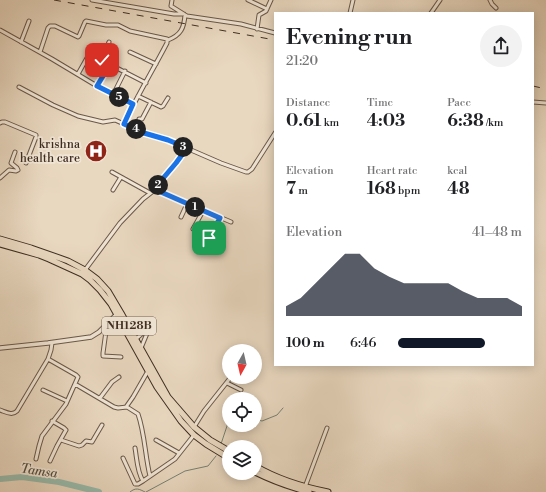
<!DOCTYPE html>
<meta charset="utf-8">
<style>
:root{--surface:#fff;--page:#f2f2f2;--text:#202124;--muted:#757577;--accent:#111827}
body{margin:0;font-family:"Libre Bodoni",serif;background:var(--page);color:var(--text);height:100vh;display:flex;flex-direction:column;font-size:15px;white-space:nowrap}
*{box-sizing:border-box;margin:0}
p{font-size:13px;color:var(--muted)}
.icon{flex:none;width:22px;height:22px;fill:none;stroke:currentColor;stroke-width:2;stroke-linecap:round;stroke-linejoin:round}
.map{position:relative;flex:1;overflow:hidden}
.side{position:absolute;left:274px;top:12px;width:260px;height:354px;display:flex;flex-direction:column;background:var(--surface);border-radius:0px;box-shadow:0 2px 10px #0003}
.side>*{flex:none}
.needle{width:26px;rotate:188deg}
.tools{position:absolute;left:222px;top:344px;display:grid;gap:8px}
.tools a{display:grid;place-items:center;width:40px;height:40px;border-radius:50%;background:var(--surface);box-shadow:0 2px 10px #0003;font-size:20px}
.pin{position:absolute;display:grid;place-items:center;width:34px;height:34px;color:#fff;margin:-17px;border-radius:8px;box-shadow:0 2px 6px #0006}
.km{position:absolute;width:20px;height:20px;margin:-10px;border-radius:50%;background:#222;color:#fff;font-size:11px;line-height:20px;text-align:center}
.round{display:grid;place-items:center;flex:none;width:42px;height:42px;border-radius:21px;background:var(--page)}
.headline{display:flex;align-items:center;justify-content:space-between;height:68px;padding:0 12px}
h1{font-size:22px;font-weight:700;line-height:30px}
.metrics{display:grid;grid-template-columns:repeat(3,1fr);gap:6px;height:68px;padding:4px 12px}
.metrics div{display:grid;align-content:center}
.metrics b{font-size:17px;font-weight:700}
.metrics small{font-size:11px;font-weight:400}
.metrics p{font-size:11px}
.chart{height:112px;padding:8px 12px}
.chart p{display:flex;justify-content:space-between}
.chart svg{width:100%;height:72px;margin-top:4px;fill:var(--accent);opacity:.7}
ul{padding:0 12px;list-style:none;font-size:13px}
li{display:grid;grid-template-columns:64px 48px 1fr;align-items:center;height:30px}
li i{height:10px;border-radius:5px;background:var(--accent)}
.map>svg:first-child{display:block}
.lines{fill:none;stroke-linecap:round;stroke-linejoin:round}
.stream{stroke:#758275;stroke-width:1}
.river{stroke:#99bbac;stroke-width:6}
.minor-casing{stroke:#69584a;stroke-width:5}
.tertiary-casing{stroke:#69584a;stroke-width:5.5}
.trunk-casing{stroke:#3e2d22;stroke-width:7}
.minor{stroke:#f1e6d6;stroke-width:3}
.tertiary{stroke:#f1e6d6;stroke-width:3.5}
.trunk{stroke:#e9d8c0;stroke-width:5}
.rail{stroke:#3e2d22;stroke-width:1;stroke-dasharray:7 7;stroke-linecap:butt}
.route-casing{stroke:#fff;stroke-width:8}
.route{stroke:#1a73e8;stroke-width:5}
.labels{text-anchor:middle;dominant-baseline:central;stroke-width:3.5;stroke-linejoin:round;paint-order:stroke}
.shield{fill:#f1e6d6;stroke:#746458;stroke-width:1}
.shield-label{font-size:11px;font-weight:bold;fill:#3e2d22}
.poi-label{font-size:12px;fill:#3e2d22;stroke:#f1e6d6;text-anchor:end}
.water-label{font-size:13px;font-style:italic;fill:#555044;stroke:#f1e6d6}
</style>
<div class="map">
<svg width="546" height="492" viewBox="0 0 546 492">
<rect width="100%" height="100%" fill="#e9d8c0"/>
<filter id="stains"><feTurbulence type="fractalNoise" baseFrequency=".005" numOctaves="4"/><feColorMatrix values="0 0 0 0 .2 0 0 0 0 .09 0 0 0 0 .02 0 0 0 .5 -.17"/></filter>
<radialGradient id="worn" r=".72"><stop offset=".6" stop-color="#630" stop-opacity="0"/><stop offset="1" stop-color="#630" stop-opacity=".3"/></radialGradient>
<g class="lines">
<path class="stream" d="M255,419L262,421L277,415L283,408
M221,444L229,420
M130,492C136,487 139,489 145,492
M146,492L185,471L208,466L216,456"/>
<path class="river" d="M0,479L22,477L59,482L99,492"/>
<g class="minor-casing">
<path id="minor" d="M92,0L174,14H184
M172,0L171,6L187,16L241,24L275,33
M248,0L267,9
M490,0L492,4L496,8
M350,13L353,0
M431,13L440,0
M257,29L259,15L266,11L271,0
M0,30L52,59L97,86L133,105
M168,40C181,35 184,28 185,15
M21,42L29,21
M109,42L102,60L103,62L109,65
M40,52L48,28L50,26H55L78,37L79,36L85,22L86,21L106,25H118L130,31L167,39V43C153,70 137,96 124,124
M130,52L156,64
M78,74L87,58
M97,86L108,67L111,65L146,83
M19,87L53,105L78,116L103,122L115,120L144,133L168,140L221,163L246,172H248L252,169L275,133
M113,95L125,71
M138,96L161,107L163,106L168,98
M533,102L546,103
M139,119H142L151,102
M0,123L2,122H5L36,135V137L26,163
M112,172L150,193
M0,178L9,170L16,171L18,170L17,168L11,163L15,152
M154,189L231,222
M113,190L121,177
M181,217L187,204
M193,229L203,211
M209,239L220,218
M85,270L120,223L143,199L152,192L176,163L187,148
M107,324L103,353V356L121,357
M136,339L145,331H148L141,348
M227,383L241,390
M75,384L114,407L118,408L127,407L138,414C145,434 145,456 150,476
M43,390L67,401
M100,398L112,382L119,377
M126,407L133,397L148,371
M0,410C6,412 12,416 17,411L48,359L51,350L52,343
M194,427L204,411L231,377
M61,440L79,446L82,445L86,441L92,442L102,425
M156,440L179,453
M135,448C137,459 137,472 143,481L175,459L194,435
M123,458L135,484H138L143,481
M36,459L39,446L42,436L66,404L78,377L76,375L48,359
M50,461L57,446L66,430L64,428L52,421
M305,487L327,428"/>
</g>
<g class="tertiary-casing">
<path id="tertiary" d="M0,348L48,343L91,337L99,332L117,314"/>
</g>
<g class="trunk-casing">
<path id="trunk" d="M0,239L31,248L68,261L85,270L97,279L108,291L121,313L168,397L194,427L210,440L229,451
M0,244L39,255L49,259L82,274L90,280L100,290L111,304L157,387L181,421L194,435L206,444L229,458
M255,466C277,479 303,487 328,492
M255,472C273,481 290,487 309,492"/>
</g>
<use href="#minor" class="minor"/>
<use href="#tertiary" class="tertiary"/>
<use href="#trunk" class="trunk"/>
<path class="rail" d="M54,0L275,40
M533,86L546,89"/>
</g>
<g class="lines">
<g class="route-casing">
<path id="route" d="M102,60V62L109,66L97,86L133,104L124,124L144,133L168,140L187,148L176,163L154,189L220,218L209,238"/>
</g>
<use href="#route" class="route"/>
</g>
<defs>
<g id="hospital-disc" transform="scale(1.15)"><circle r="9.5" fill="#8f2418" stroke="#f1e6d6"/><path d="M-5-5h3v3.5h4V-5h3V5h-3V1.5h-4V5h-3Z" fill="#fff"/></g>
</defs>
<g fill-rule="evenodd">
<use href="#hospital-disc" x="96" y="151"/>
</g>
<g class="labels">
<rect class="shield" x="102" y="317" width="54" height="18" rx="3"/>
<g class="shield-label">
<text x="129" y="326">NH128B</text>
</g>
<g class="poi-label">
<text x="80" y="144">krishna<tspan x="80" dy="14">health care</tspan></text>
</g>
<g class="water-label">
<text transform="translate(39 471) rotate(8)">Tamsa</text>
</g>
</g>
<rect width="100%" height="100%" filter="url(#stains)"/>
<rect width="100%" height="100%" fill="url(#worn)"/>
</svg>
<div class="tools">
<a><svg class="needle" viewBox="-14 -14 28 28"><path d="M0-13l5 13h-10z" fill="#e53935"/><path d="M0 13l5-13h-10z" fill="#757577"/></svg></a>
<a><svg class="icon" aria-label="locate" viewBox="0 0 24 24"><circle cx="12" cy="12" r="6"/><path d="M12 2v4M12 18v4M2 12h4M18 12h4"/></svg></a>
<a><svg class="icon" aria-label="layers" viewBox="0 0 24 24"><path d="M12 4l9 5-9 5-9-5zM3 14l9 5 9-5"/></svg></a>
</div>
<div class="pin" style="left:209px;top:238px;background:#1e9e55"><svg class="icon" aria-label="arrive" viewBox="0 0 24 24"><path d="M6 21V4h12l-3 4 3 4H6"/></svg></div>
<div class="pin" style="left:102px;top:60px;background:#d93025"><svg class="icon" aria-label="check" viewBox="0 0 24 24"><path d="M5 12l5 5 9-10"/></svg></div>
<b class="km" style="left:195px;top:207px">1</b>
<b class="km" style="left:158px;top:185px">2</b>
<b class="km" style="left:183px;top:147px">3</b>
<b class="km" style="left:136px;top:129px">4</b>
<b class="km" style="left:119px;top:97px">5</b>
<section class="side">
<div class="headline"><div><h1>Evening run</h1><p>21:20</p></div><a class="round"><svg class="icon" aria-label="share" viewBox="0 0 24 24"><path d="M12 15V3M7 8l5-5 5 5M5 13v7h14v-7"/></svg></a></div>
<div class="metrics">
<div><p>Distance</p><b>0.61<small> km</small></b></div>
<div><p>Time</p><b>4:03</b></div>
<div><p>Pace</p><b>6:38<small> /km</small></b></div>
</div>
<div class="metrics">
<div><p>Elevation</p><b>7<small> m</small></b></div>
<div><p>Heart rate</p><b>168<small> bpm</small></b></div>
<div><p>kcal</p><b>48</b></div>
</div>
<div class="chart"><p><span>Elevation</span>41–48 m</p>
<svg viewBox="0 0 160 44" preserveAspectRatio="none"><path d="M0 44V38L10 33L20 24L30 15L40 6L50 6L60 15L70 20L80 24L90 24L100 24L110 24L120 29L130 33L140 33L150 33L160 38V44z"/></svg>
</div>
<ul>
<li><b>100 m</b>6:46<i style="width:70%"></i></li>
</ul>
</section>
</div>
